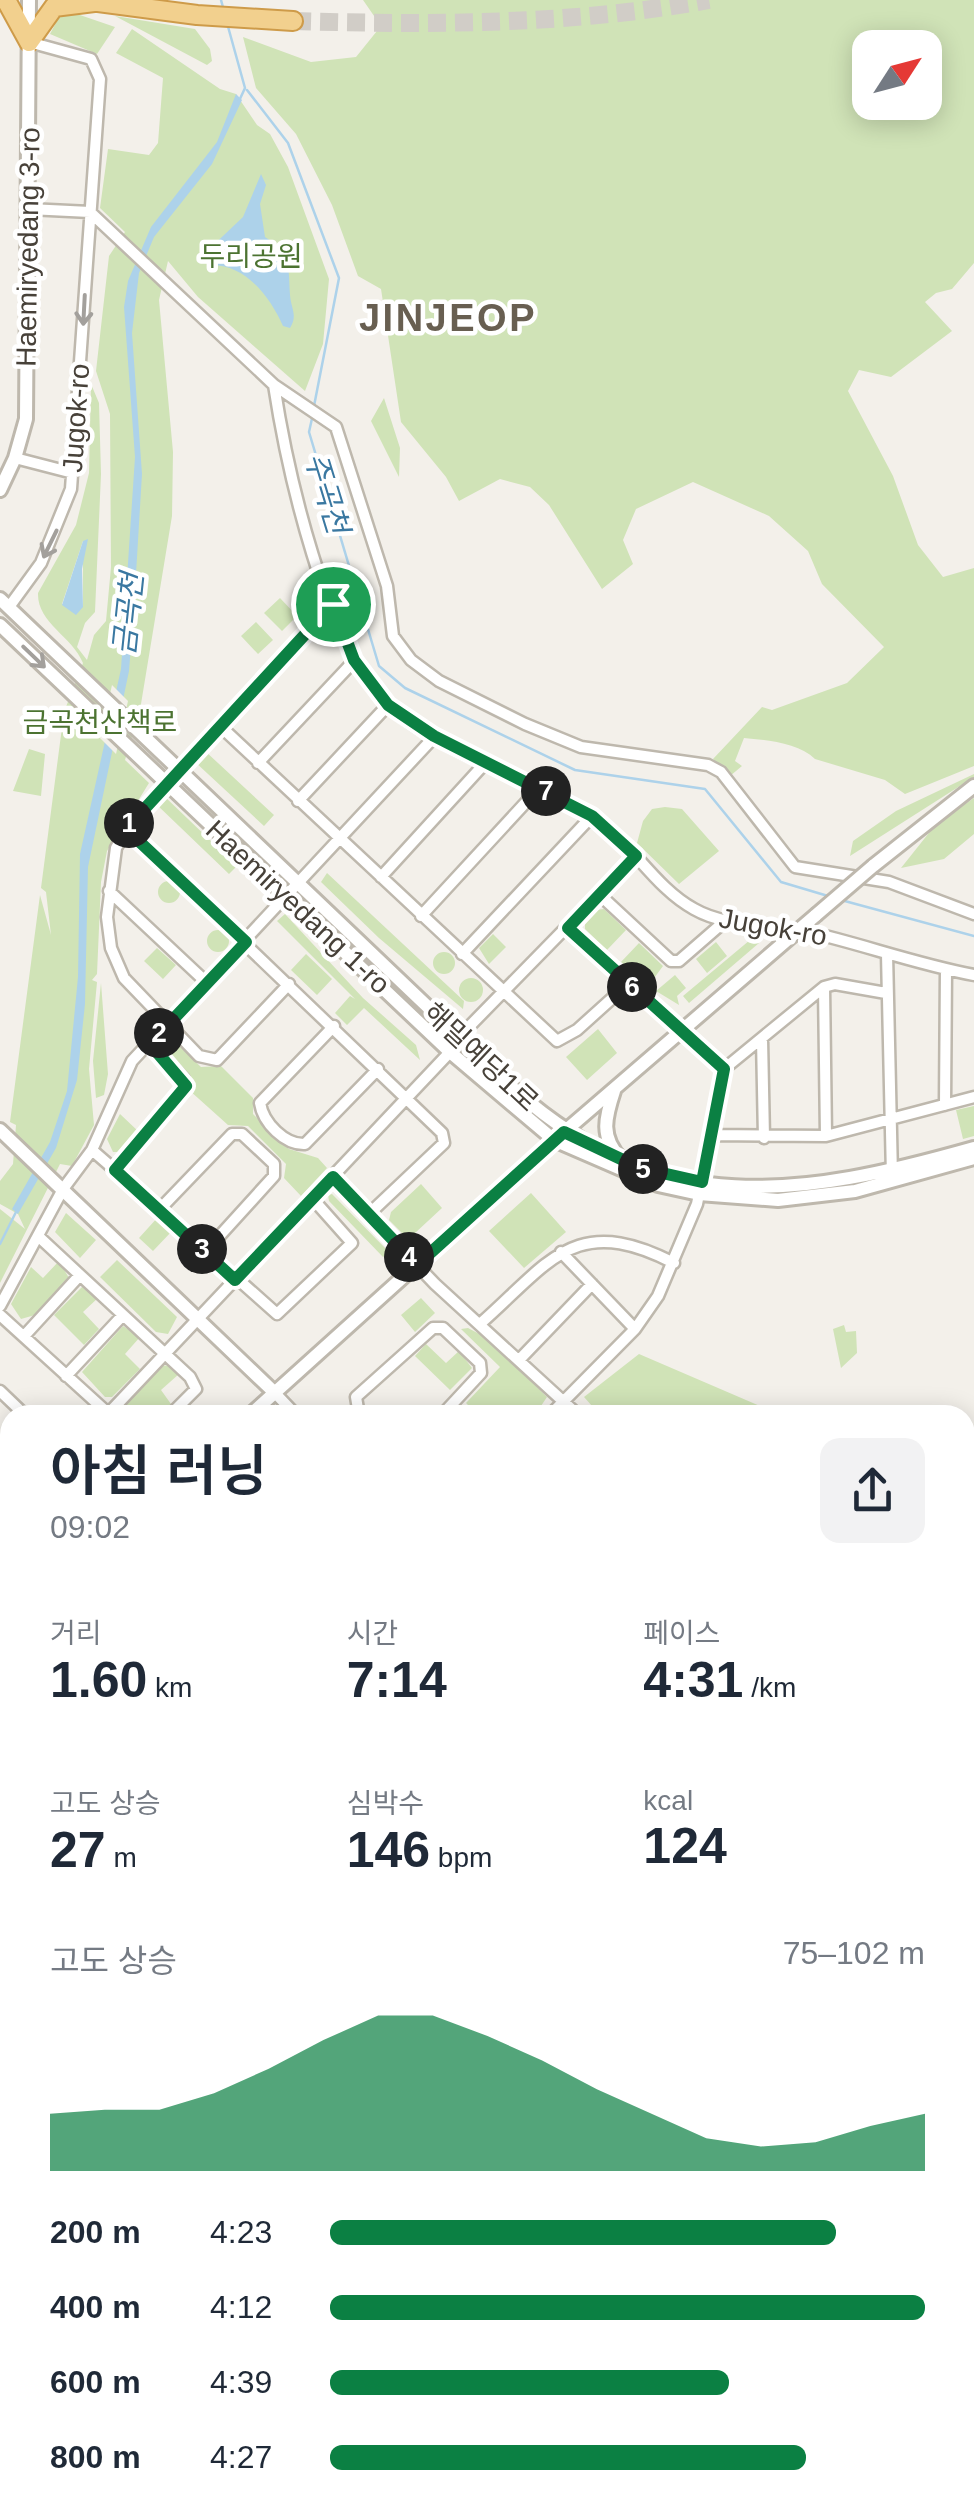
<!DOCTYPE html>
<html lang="ko">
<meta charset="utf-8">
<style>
:root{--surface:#fff;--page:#f2f2f3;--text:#1f2937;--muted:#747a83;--accent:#0b8043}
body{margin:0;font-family:Helvetica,"Noto Sans KR",sans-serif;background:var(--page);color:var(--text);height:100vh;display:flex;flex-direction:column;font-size:38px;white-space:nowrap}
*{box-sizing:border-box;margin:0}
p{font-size:32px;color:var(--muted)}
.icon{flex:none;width:55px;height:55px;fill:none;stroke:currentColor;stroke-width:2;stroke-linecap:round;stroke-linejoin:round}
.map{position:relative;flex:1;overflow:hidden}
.side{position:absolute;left:0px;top:1405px;width:975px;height:1112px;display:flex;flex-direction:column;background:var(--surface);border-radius:30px 30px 0 0;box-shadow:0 5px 25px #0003}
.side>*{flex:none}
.needle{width:65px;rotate:54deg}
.buttons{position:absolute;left:852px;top:30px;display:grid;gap:20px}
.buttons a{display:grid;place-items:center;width:90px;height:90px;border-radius:20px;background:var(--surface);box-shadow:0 5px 25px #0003;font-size:50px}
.pin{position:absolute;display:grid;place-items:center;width:85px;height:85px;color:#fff;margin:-42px;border:5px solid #fff;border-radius:50%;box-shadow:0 2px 10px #0007}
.km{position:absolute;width:50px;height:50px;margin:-25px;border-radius:50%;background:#222;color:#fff;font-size:28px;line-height:50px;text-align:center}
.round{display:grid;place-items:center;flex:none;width:105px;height:105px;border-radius:20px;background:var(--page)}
.overview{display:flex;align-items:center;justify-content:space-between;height:170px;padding:0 50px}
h1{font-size:55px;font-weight:600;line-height:75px}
.stats{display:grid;grid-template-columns:repeat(3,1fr);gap:15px;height:170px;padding:10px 50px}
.stats div{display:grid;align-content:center}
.stats b{font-size:50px;font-weight:600}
.stats small{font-size:28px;font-weight:400}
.stats p{font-size:28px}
.chart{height:280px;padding:20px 50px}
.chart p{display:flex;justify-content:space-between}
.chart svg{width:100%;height:180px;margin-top:10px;fill:var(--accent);opacity:.7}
ul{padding:0 50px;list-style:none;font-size:32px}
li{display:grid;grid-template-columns:160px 120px 1fr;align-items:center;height:75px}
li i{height:25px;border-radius:12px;background:var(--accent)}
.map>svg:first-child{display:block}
.green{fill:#d0e3b7;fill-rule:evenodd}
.water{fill:#add2ea}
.pier{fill:#f3f0ea}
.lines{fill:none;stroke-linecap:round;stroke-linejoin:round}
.stream{stroke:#add2ea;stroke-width:2.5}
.trunk-tunnel{stroke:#d1cdc7;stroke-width:18;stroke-dasharray:18 9;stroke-linecap:butt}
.minor-casing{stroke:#beb8ad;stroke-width:15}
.tertiary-casing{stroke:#beb8ad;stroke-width:18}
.trunk-casing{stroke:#ce9b49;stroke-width:22}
.minor{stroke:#fff;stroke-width:10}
.tertiary{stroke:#fff;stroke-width:12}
.trunk{stroke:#f2d08e;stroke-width:18}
.tertiary-bridge-casing{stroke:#beb8ad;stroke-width:18;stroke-linecap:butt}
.tertiary-bridge{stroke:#fff;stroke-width:12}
.oneway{stroke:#a3a09c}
.route-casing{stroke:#fff;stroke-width:20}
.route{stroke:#0b8043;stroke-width:12}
.labels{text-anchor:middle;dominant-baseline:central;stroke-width:9;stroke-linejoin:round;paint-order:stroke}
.street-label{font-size:28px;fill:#474139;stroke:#fff}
.park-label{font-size:28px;fill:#4c7331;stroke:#fff}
.water-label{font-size:30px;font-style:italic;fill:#3a78a1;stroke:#fff}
.district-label{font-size:38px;font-weight:bold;letter-spacing:2.5px;fill:#685f51;stroke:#fff}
</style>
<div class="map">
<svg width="974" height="2517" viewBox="0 0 974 2517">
<rect width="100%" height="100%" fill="#f3f0ea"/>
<path class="green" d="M363,0H974V263L952,289L936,293L925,302L952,331L891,377L859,370L848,391L893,476L918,545L943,577L974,568V766L905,794L885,780L815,759C799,743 766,740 744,738L735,761L742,766L730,776L713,759L762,707L772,710L847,683L884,647L822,584L808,551L769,516L693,482L636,509L623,540L633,564L602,589L549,505L530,487L500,479L459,501L446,477L401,422L381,289L358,276L332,205L296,134L256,88L243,37L311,62L356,57L381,26ZM870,48H925V102H870Z
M78,10L77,14L115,27L97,54L50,34L59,17Z
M115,16L195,29L210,49L212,61L207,65Z
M132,29L220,89L236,94L257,125L270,134L288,167L329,279L323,344L305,391L198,297L168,261L159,300L173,452L172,516L140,710L125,760L149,783L107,851L101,882L97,974L92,980L97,982L89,1069L94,1125L72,1166L60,1164L0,1283V1209L25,1229L18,1214L0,1204V1181L13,1164L16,1125L10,1122L40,895L51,935L46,892L41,888L64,712L83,663C72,636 37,623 38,593L76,525L89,473L91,384L99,403L101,474L95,612L85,623L77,647L87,660L94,635L106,621L111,567L110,414L96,371L109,256L125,232L100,208L108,149L149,155L158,143L163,78L116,53ZM83,541V607L62,604Z
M384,398L400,448L399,477L371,421Z
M280,598L297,616L282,631L264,613Z
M256,622L273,640L258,654L241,636Z
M29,749L45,754L41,796L13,791Z
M204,750L274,815L264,826L194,761Z
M974,774V777L850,856L853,841L896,811Z
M163,795L237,866L229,874L155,803Z
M974,798V834L944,859L901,868L936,824Z
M665,807L682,809L719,851L679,884L637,843L643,821L652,809Z
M327,873L464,1001L463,1009L379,938L321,882Z
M158 892a11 11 0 1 1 22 0a11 11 0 1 1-22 0Z
M604,909L626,930L607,950L585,929V921L596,910Z
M285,914L363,998L416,1045L420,1060L364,1008L347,1025L335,1013L350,996L355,999L277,921Z
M207 941a11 11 0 1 1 22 0a11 11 0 1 1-22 0Z
M493,934L506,947L489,964L479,948Z
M750,940L759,943L689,1003L683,996Z
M716,942L727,956L707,973L696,959Z
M639,943L663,966L649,985L621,962Z
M157,948L176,965L163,979L144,961Z
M433 963a11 11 0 1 1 22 0a11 11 0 1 1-22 0Z
M306,954L332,979L317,995L291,970Z
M675,975L686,988L677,996L679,1005L656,991Z
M459 990a12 12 0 1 1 24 0a12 12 0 1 1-24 0Z
M101,983L108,1074L104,1095L96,1098L93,1061Z
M598,1029L617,1053L587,1080L566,1057Z
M175,1042L201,1067L221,1066L253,1098V1114L289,1149L318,1158L327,1168L301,1196L284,1178L286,1164L248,1126L228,1125L189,1090L191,1077L166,1050Z
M974,1106V1136L963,1139L956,1110Z
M120,1114L139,1132L121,1152H113L107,1139Z
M421,1184L442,1208L414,1234L404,1235L389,1220L391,1212Z
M531,1193L566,1232L524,1268L489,1231Z
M332,1194L389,1252L383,1257L329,1201L328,1195Z
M66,1213L96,1240L80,1258L55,1232Z
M158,1217L173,1230L153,1251L139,1238Z
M117,1260L177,1317L168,1334L156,1332L100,1277Z
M59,1261L69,1278L35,1315L21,1319L11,1304L31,1267L43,1278Z
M83,1286L99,1297L83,1312L99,1329L84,1345L54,1315Z
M421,1298L435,1313L415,1332L401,1315Z
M844,1325L846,1332L856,1331L857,1353L841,1368L833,1329Z
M123,1326L140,1337L125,1354L140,1369L112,1397H105L82,1372Z
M468,1328L487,1338L547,1397L535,1415H506L501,1411L497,1415H478L466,1403L500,1367L461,1329Z
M426,1344L446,1363L459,1351L472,1368L450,1390L415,1356Z
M639,1354L781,1415H600L584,1397Z
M170,1365L179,1374L161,1390L171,1404L157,1415H125L124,1407L162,1366Z
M965,1442L974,1443V1718L965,1713Z
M0,1466L10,1475V1527L0,1531Z
M965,2091L974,2097V2517H668L659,2508H965Z
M0,2243L10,2251V2508H149L154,2517H0Z"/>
<path class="water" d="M236,94L242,100L212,164L154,237L139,273L132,333L142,474L134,607L129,671L88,867L85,1004L77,1080L56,1148L18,1214L12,1209L50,1142L67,1091L78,977L80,854L121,669L135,457L124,307L128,281L151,227L217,142Z
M261,174L266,185L260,204L265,237C292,254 288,266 290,295C291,309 298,315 290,328L283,326C270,297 246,265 212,265L204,254L243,217Z
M88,539L82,569L83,607L76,615L62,605L83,541Z"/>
<path class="pier" d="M112,685L128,701L116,754L100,738Z"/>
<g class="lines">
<path class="stream" d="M221,0L224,11
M227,23L245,88L239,101
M247,90L288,143L339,278L314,406
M313,414L309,432L379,666L405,688L575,770L705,789L781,882L828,896
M841,900L974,936
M0,1244L17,1210
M0,2094L10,2112
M273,2508L278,2517
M648,2508L657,2517"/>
<path class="trunk-tunnel" d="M293,21C433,25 571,25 709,0"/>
<g class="minor-casing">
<path id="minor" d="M29,209L90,212L274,385L336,427L387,586L393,636L411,660L439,681L525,724L581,747L708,765L721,772L795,867L889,882L974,914
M274,385C287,470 326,645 387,704C433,748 529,780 587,813C629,837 652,886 694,909C727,928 769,923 805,931C862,944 916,964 974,975
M15,458L73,473
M9,607L41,563L71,489L100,79L91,59L29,42
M219,725L557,1041L577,1030L628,984
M258,763L354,661
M298,801L388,705
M125,829L442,1133L444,1143L369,1214
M381,877L487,761
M109,891L206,982
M600,895L671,961H679L725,921
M421,916L540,787
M568,928L724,1069
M462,954L592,816
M887,954L892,1176
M289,984L217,1060L199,1056L124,978L111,948L107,917L116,848L133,818L333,604
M824,987L826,1136
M334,1026L260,1103C263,1123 285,1145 305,1144L378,1069
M459,1037L636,856
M762,1039L764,1138
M945,1105L946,969
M712,1135L826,1136L974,1097
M92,1150L115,1170L184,1092V1079L150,1044
M115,1170L277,1314L352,1243L312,1198
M333,1177L435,1284L577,1414
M160,1209L232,1134H242L274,1164V1176L205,1252
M38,1236L190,1377L196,1389L170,1415
M561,1252L635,1329
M0,1306L63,1189L92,1150L132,1061L435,736
M0,1315L110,1415
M481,1323C550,1262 575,1212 674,1263
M25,1335L80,1275
M520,1359L592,1284
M66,1376L123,1315
M0,1391L25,1415
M275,1393L296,1415
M108,1414L450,1052
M359,1415L356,1397L433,1328H443L480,1363L481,1373L442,1415
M550,1415L635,1329L658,1296L697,1204L724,1069L824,987L835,984L886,993
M0,1460L10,1468
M0,1533L10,1529
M0,1615L10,1630
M965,2061L974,2066
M281,2508L285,2517
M515,2508L517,2517"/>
</g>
<g class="tertiary-casing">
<path id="tertiary" d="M0,490L15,458L26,419L29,0
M0,599L516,1091C662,1220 801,1197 974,1148
M0,625L450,1052L554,1140L658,1185L699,1194L778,1200L855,1191L974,1158
M873,866L974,786
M614,1091C605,1118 600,1137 621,1159
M0,1130L275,1393
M250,1415L564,1132L816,915
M0,1613L10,1606"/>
</g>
<g class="trunk-casing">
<path id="trunk" d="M6,0L29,42
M83,0L197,15L293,21
M29,42L54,7L94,2"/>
</g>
<use href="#minor" class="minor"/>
<use href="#tertiary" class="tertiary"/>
<use href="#trunk" class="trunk"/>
<g class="tertiary-bridge-casing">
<path id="tertiary-bridge" d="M816,915L873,866"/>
</g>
<use href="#tertiary-bridge" class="tertiary-bridge"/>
</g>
<defs><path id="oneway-shaft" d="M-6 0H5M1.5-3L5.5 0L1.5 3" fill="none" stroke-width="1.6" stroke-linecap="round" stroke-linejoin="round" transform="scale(2.5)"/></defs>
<g class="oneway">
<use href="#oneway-shaft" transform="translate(84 310) rotate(93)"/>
<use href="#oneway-shaft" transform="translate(50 544) rotate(116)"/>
<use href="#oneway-shaft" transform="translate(34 657) rotate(44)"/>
</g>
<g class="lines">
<g class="route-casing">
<path id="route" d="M333,604L354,660L388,705L434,736L592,816L636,856L568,928L724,1069L702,1182L640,1168L564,1132L417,1265L333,1177L235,1280L115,1170L186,1086L150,1044L246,942L126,829Z"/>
</g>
<use href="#route" class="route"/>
</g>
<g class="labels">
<g class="street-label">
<text transform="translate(28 247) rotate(-89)">Haemiryedang 3-ro</text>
<text transform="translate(76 418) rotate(-86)">Jugok-ro</text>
<text transform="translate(298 907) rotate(43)">Haemiryedang 1-ro</text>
<text transform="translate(773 927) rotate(10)">Jugok-ro</text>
<text transform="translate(481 1057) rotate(43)">해밀예당1로</text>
</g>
<g class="park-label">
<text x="251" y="256">두리공원</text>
<text x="100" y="722">금곡천산책로</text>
</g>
<g class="water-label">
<text transform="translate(327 493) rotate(73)">주곡천</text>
<text transform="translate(128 614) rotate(-84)">금곡천</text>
</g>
<g class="district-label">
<text x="448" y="318">JINJEOP</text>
</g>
</g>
</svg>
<div class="buttons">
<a><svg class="needle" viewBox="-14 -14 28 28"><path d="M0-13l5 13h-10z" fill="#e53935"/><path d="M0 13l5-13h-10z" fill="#747a83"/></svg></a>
</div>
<div class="pin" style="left:333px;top:604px;background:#1e9e55"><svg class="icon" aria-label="arrive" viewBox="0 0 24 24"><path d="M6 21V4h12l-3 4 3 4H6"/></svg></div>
<b class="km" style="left:129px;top:823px">1</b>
<b class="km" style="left:159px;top:1033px">2</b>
<b class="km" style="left:202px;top:1249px">3</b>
<b class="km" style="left:409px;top:1257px">4</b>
<b class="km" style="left:643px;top:1169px">5</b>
<b class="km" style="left:632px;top:987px">6</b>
<b class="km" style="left:546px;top:791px">7</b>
<section class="side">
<div class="overview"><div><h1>아침 러닝</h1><p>09:02</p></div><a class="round"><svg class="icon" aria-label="share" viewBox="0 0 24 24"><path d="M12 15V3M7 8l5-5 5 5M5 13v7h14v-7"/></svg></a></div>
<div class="stats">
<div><p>거리</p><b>1.60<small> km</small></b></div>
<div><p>시간</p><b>7:14</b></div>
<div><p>페이스</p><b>4:31<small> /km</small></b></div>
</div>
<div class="stats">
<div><p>고도 상승</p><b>27<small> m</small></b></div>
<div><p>심박수</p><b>146<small> bpm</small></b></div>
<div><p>kcal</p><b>124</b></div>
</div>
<div class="chart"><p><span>고도 상승</span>75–102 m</p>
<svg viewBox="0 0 160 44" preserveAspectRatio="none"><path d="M0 44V30L10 29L20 29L30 25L40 19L50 12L60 6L70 6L80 11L90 17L100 24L110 30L120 36L130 38L140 37L150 33L160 30V44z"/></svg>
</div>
<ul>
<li><b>200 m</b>4:23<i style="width:85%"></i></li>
<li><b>400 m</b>4:12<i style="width:100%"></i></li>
<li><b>600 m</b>4:39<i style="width:67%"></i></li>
<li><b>800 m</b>4:27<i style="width:80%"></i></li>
</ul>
</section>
</div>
